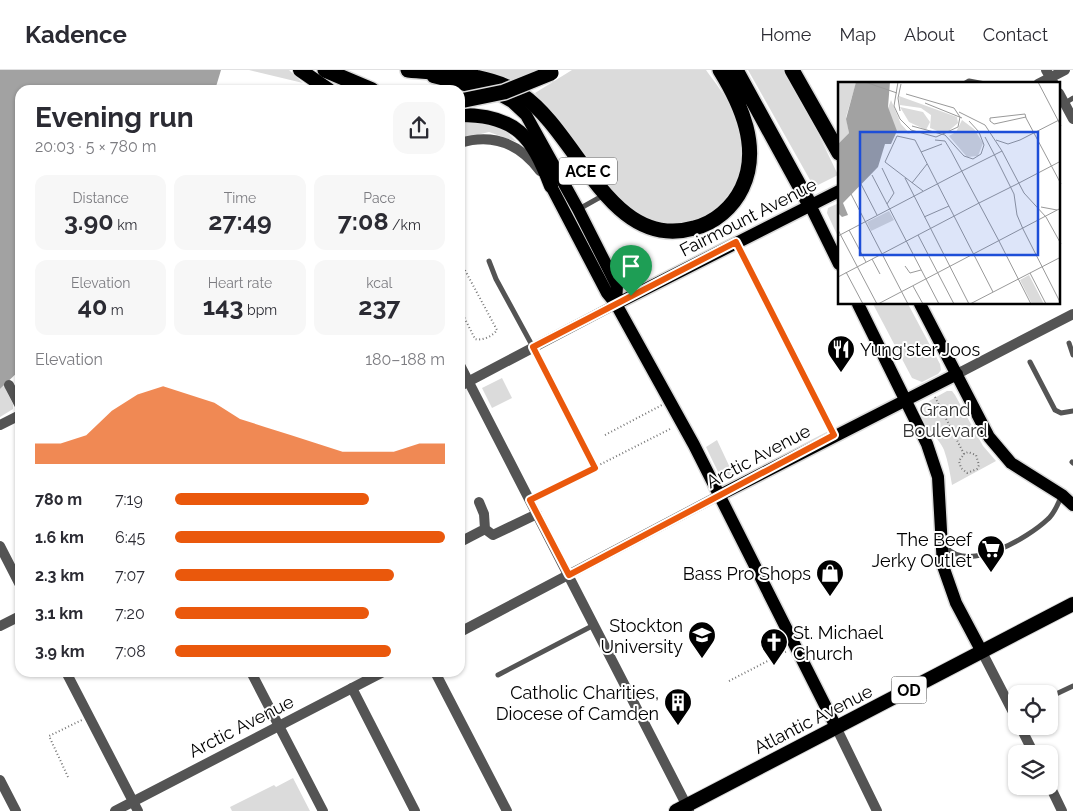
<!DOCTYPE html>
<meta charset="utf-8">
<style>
:root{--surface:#fff;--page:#f7f7f7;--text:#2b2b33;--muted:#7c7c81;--line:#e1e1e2;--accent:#ea580c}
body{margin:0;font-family:Raleway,sans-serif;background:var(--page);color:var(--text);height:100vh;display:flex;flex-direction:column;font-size:19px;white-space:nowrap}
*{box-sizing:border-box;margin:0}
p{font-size:16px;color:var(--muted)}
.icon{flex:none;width:28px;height:28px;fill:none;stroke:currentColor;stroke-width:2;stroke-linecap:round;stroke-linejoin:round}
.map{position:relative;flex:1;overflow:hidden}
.details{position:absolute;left:15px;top:15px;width:450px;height:592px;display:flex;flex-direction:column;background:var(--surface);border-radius:15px;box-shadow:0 1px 4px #0004}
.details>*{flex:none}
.fabs{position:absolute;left:1008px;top:615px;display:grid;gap:10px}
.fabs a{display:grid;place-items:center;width:50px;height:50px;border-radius:10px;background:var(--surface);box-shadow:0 1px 4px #0004;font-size:25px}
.pin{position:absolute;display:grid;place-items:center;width:42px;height:42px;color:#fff;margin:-51px -21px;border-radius:50% 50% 50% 0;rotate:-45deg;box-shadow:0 0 5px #0007}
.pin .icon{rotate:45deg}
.round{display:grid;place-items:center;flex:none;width:52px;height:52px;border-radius:15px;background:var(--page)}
.summary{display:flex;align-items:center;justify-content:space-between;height:85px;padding:0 20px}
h1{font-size:28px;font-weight:700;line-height:38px}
.metrics{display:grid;grid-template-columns:repeat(3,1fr);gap:8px;height:85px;padding:5px 20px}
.metrics div{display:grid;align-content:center;border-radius:12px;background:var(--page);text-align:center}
.metrics b{font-size:25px;font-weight:700}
.metrics small{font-size:14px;font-weight:400}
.metrics p{font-size:14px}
.chart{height:140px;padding:10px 20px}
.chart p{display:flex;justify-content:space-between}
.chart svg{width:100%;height:90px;margin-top:5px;fill:var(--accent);opacity:.7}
ul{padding:0 20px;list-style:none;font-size:16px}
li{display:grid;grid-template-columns:80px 60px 1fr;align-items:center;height:38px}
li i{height:12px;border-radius:6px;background:var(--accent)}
header{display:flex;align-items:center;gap:30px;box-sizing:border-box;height:70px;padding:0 25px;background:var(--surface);border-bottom:1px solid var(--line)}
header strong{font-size:24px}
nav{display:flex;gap:28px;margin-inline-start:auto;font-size:18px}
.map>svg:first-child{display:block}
.green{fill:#dbdbdb}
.water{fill:#a2a2a2}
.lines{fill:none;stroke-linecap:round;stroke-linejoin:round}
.primary-casing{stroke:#dbdbdb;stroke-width:15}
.trunk-casing{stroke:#dbdbdb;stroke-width:16}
.motorway-casing{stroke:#dbdbdb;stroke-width:18}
.path{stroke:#767676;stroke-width:2;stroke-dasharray:1 2.5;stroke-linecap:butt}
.service{stroke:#545454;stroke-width:5}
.minor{stroke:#545454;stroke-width:10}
.tertiary{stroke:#545454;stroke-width:10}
.primary{stroke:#000;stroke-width:12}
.trunk{stroke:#000;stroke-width:14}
.motorway{stroke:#000;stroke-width:15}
.motorway-bridge-casing{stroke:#dbdbdb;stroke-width:18;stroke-linecap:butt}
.motorway-bridge{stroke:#000;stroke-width:15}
.route-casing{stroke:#fff;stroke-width:10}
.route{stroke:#ea580c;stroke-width:6}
.labels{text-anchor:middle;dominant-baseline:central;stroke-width:4;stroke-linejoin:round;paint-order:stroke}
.shield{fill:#fff;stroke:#4c4c4c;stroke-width:1}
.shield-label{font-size:16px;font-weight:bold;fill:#000}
.street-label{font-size:18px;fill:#000;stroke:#fff}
.poi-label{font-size:18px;fill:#000;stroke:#fff;text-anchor:end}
.park-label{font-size:18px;fill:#323232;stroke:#fff}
.inset-road{fill:none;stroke:#999;stroke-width:1}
.view{fill:#1d4ed8;fill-opacity:0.15;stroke:#1d4ed8;stroke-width:2.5}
.inset-edge{fill:none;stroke:#000;stroke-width:2.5}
</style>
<header>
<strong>Kadence</strong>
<nav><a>Home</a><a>Map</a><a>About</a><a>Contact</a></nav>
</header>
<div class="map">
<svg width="1073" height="741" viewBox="0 0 1073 741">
<rect width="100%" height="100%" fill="#fff"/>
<path class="green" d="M249,0H289L303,13Z
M470,0H539L512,11Z
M572,0H706C721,21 737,39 742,65C751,110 715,157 669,153C662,152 653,153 647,149C615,133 604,109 583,81C567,61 551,42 535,23Z
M748,0H783L818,63L838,105L814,117Z
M460,50L501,56L517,72L489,62L460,69Z
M839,133V169L827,143L828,138Z
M873,234H908L940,294L941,300L938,304L922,312L912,308Z
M502,308L512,328L492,338L482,318Z
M4,316L13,334V339L0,347V319Z
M947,321H952L955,325L983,376L996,391L952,415C950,403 948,391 944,380C938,365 918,354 920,336Z
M717,370L733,404L726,408L720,406L706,377Z
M293,708L310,741H232L230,737L274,715L276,717Z"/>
<path class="water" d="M0,0H221L215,20H20V300L0,319Z"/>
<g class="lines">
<g class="primary-casing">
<path id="primary" d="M433,7L496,23L512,32L526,45L578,139L617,216L616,234
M551,116L607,223L616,234L694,375L836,657
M810,135L839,194
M616,234L839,121
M858,234L927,374L938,407L943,496L956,533L982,582
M920,234L989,367L1011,393L1062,425L1073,435
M718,426L957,304"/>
</g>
<g class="trunk-casing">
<path id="trunk" d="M300,0L329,20
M460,45C516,45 532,66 551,116
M676,741L1073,534"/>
</g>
<g class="motorway-casing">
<path id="motorway" d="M325,0L372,20
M408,0C446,4 489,3 522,25C579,64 610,182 694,158C715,153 733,137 742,118C761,78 741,34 720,0
M736,0L810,135
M792,0L839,83"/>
</g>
<path class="path" d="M460,191L497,260C493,266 482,271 475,269L460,239
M538,286L595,397
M935,327L964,384L959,391L961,398L967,403L977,399L979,395L976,385L968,382L964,384
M605,365L662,335
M538,426L672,358
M729,611L787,581
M68,707L49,666L82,650"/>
<path class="service" d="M964,14L969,11L985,14
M1065,33L1073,28
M579,139L604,125
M736,173L834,365
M489,191L496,209L533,277
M1069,273L1073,285
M1030,292L1055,340L1061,343L1073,341
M1072,392L1073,393
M945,476C968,504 1028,468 1048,449C1055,443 1058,433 1062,425
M498,605L594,555
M1054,625L1073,616"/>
<path class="minor" d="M1046,0L1054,14
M1059,23L1073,49
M460,73C493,63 519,73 540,101
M460,295L689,740
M9,315L20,336
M0,355L20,345
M479,432L484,444L485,459L493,465L537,444
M460,472L485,459
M0,476L20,515
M66,602L138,741
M251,602L323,741
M435,602L507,741
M352,618L415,741
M0,710L16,741"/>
<path class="tertiary" d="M1038,14L1065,0
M957,304L1073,244
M460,316L616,234
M0,556L20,546
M460,562L718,426
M982,582L1016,648
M1020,656L1034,684
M836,657L877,741
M1049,714L1062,741
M115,741L383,602"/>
<use href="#primary" class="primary"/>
<use href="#trunk" class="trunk"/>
<use href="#motorway" class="motorway"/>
<g class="motorway-bridge-casing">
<path id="motorway-bridge" d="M460,31L504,22L551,3"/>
</g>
<use href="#motorway-bridge" class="motorway-bridge"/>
</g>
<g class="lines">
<g class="route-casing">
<path id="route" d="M736,172L834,365L569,505L530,430L595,398L533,277Z"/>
</g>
<use href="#route" class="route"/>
</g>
<defs>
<g id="restaurant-pin" transform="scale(1.4375)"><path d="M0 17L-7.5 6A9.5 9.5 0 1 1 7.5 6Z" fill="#000" stroke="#fff"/><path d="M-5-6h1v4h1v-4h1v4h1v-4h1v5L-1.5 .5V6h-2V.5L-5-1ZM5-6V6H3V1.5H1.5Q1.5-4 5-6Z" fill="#fff"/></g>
<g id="supermarket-pin" transform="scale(1.4375)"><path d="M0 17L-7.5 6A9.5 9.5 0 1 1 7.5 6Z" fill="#000" stroke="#fff"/><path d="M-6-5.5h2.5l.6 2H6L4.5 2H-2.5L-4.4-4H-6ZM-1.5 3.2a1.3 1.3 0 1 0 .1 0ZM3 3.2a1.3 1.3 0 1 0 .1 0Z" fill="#fff"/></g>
<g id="shop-pin" transform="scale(1.4375)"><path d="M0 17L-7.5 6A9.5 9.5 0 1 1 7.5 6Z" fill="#000" stroke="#fff"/><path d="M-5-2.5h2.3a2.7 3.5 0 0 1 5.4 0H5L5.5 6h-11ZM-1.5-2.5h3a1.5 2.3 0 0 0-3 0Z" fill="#fff"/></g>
<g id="university-pin" transform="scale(1.4375)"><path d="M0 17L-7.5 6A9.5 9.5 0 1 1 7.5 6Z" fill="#000" stroke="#fff"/><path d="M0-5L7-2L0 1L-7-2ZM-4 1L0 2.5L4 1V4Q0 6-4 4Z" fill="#fff"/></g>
<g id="church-pin" transform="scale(1.4375)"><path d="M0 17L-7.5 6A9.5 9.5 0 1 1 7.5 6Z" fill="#000" stroke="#fff"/><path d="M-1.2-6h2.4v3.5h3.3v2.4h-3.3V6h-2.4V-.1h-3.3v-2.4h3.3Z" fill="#fff"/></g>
<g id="building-pin" transform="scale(1.4375)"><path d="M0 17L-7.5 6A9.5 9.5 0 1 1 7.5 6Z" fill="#000" stroke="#fff"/><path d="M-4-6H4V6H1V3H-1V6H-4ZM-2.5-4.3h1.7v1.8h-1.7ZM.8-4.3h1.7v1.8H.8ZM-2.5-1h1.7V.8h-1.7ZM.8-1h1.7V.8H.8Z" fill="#fff"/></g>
</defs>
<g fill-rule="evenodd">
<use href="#restaurant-pin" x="841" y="279"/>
<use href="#supermarket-pin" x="991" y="479"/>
<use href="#shop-pin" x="830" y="503"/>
<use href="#university-pin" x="702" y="565"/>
<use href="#church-pin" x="774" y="572"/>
<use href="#building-pin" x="678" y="632"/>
</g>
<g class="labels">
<g class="shield">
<rect x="559" y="87.5" width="58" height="27" rx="4"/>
<rect x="891.5" y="606.5" width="35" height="27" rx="4"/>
</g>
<g class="shield-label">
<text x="588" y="101">ACE C</text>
<text x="909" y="620">OD</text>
</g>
<g class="street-label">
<text transform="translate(748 147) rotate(-27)">Fairmount Avenue</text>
<text transform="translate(758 386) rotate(-28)">Arctic Avenue</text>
<text transform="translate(813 649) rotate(-27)">Atlantic Avenue</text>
<text transform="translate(241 656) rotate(-27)">Arctic Avenue</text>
</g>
<g class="poi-label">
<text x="860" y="279" text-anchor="start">Yung'ster Joos</text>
<text x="972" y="469">The Beef<tspan x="972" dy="21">Jerky Outlet</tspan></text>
<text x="811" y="503">Bass Pro Shops</text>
<text x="683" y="555">Stockton<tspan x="683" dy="21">University</tspan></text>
<text x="793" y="562" text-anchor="start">St. Michael<tspan x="793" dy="21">Church</tspan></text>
<text x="659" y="622">Catholic Charities,<tspan x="659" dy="21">Diocese of Camden</tspan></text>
</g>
<g class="park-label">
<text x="945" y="339">Grand<tspan x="945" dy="21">Boulevard</tspan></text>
</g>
</g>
<g transform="translate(838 12)">
<rect width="222" height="222" fill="#fff"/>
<path d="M61,14L119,35L120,41L107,52L92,46L93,33L83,26L62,23ZM53,18L63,42L72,52L57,48L50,26ZM62,25L85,30L92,40L88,48L71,40ZM124,38L136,47L145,61L140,74L129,75L111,54L118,50ZM51,129L56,138L33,149L29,140ZM191,193L206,222H194L182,198Z" fill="#dbdbdb"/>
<path d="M0,0L18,1L8,35L11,51L0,62Z" fill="#dbdbdb"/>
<path d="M18,0H52L50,25L59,49L53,62H47L40,85L5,121L10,133L4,135L0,131V62L11,51L8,37Z" fill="#a2a2a2"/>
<path class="inset-road" d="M27,0L59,11M60,0L56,24L62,37L73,48L98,55L120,45L122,35L116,26L68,12M200,0L223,44M87,21L124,36M62,29L60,16L63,2M121,30L147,43L164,69M188,35L156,42L152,39V36L187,32L188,36M188,36L223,102M74,44L107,53L126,74L135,77L143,72L146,63L141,50L131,39M147,55L156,72M97,58L107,59L113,69M158,58L170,62L182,58M182,58L223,37M113,69L161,159M83,70L104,62M156,72L176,112L179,133L185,147M44,86L56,111L49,122M124,89L164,69L186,111L208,135M34,93L101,222M67,96L131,222M74,101L89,82M181,101L223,79M23,102L39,133M85,109L47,80L59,54L77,58L155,210M13,112L70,222M141,121L181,101M203,125L219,128M86,135L111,124M208,135L223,162M185,147L222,220M0,148L39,222M11,148L28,180M80,153L116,222M0,154L124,89M161,159L193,222M34,177L42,192M67,184L72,191L83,188M8,190L25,222M192,191L208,222M0,195L141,121M75,204L85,222M40,222L223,126M132,222L223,175"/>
<path class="view" d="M22,50H200V173H22Z"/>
<rect width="222" height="222" class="inset-edge"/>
</g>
</svg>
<div class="fabs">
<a><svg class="icon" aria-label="locate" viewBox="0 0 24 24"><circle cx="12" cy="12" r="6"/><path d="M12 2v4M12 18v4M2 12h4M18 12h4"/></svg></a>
<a><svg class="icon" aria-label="layers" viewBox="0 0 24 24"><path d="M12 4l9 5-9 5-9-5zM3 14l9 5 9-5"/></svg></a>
</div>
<div class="pin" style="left:631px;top:226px;background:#1e9e55"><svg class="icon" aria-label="arrive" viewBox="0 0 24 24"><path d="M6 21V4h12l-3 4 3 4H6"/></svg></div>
<section class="details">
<div class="summary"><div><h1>Evening run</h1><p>20:03 · 5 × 780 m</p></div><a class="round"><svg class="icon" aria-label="share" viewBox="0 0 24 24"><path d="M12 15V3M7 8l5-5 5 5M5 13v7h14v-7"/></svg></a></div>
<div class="metrics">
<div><p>Distance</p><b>3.90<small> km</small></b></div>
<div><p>Time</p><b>27:49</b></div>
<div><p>Pace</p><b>7:08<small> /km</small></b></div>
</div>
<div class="metrics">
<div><p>Elevation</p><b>40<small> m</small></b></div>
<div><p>Heart rate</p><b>143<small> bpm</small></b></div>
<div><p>kcal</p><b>237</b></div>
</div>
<div class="chart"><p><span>Elevation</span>180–188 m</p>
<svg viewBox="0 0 160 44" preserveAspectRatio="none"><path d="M0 44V34L10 34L20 30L30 18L40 10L50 6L60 10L70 14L80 22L90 26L100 30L110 34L120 38L130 38L140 38L150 34L160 34V44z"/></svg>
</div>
<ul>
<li><b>780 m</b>7:19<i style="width:72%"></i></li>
<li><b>1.6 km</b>6:45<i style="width:100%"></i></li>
<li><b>2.3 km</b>7:07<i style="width:81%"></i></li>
<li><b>3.1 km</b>7:20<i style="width:72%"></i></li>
<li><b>3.9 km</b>7:08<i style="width:80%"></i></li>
</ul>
</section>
</div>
